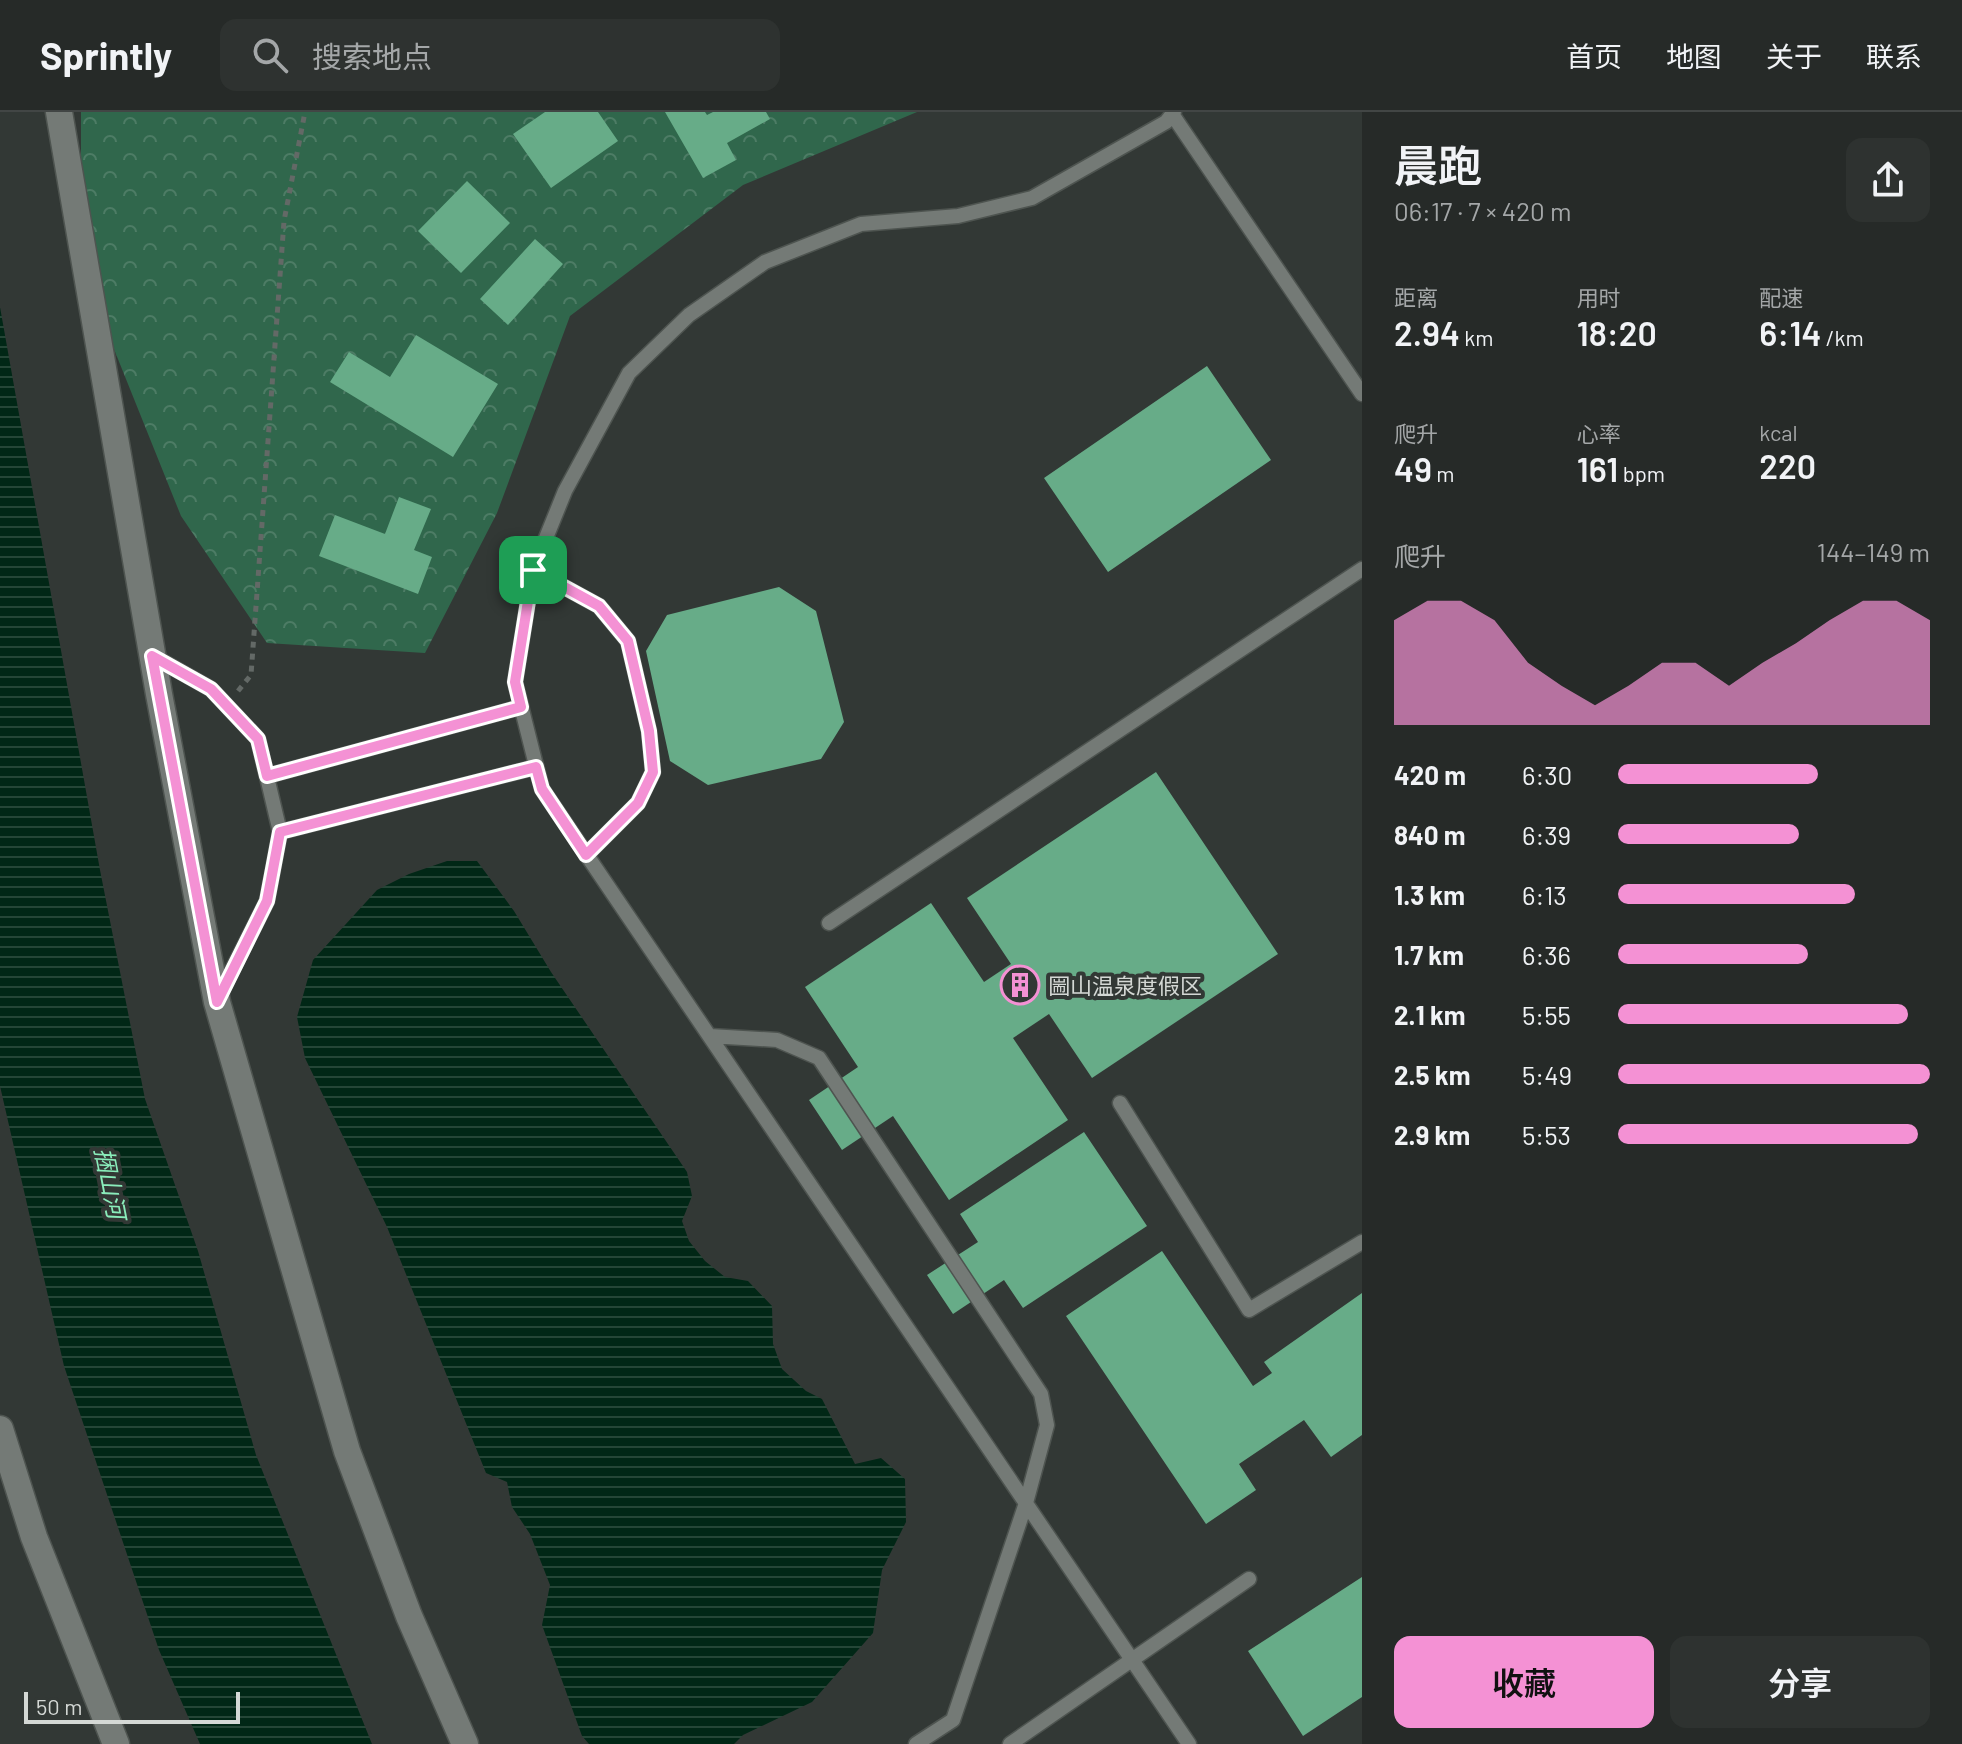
<!DOCTYPE html>
<html lang="zh">
<meta charset="utf-8">
<style>
:root{--surface:#262a28;--page:#2e3230;--text:#f1f3f6;--muted:#a4a7a8;--line:#424645;--accent:#f491d4}
body{margin:0;font-family:Barlow,"Noto Sans SC",sans-serif;background:var(--page);color:var(--text);height:100vh;display:flex;flex-direction:column;font-size:30px;white-space:nowrap}
*{box-sizing:border-box;margin:0}
p{font-size:26px;color:var(--muted)}
.icon{flex:none;width:44px;height:44px;fill:none;stroke:currentColor;stroke-width:2;stroke-linecap:round;stroke-linejoin:round}
.map{position:relative;flex:1;overflow:hidden}
.sheet{display:flex;flex-direction:column;background:var(--surface);width:600px}
.sheet>*{flex:none}
.scale{position:absolute;left:24px;bottom:20px;width:216px;box-sizing:border-box;padding-left:8px;border:4px solid #d4d8d5;border-top:0;font-size:22px;line-height:28px;white-space:nowrap;color:#d4d8d5;-webkit-text-stroke:6px #323835;paint-order:stroke}
.pin{position:absolute;display:grid;place-items:center;width:68px;height:68px;color:#fff;margin:-34px;border-radius:16px;box-shadow:0 4px 12px #0006}
.round{display:grid;place-items:center;flex:none;width:84px;height:84px;border-radius:16px;background:var(--page)}
.summary{display:flex;align-items:center;justify-content:space-between;height:136px;padding:0 32px}
h1{font-size:44px;font-weight:600;line-height:60px}
.metrics{display:grid;grid-template-columns:repeat(3,1fr);gap:12px;height:136px;padding:8px 32px}
.metrics div{display:grid;align-content:center}
.metrics b{font-size:34px;font-weight:600}
.metrics small{font-size:22px;font-weight:400}
.metrics p{font-size:22px}
.chart{height:224px;padding:16px 32px}
.chart p{display:flex;justify-content:space-between}
.chart svg{width:100%;height:144px;margin-top:8px;fill:var(--accent);opacity:.7}
.button{display:flex;gap:16px;margin-top:auto;padding:16px 32px}
.button a{flex:1;height:92px;border-radius:16px;background:var(--accent);color:#111;font-size:32px;font-weight:600;line-height:92px;text-align:center}
.button a+a{background:var(--page);color:var(--text)}
ul{padding:0 32px;list-style:none;font-size:26px}
li{display:grid;grid-template-columns:128px 96px 1fr;align-items:center;height:60px}
li i{height:20px;border-radius:10px;background:var(--accent)}
header{display:flex;align-items:center;gap:48px;box-sizing:border-box;height:112px;padding:0 40px;background:var(--surface);border-bottom:2px solid var(--line)}
header strong{font-size:38px}
nav{display:flex;gap:44px;margin-inline-start:auto;font-size:28px}
.search{width:560px;height:72px;background:var(--page);display:flex;align-items:center;gap:20px;box-sizing:border-box;padding:0 28px;border-radius:16px;color:var(--muted);font-size:30px}
main{display:flex;flex:1;min-height:0}
.map>svg:first-child{display:block}
.forest{fill:url(#forest-crowns)}
.water{fill:url(#water-rules)}
.building{fill:#67ac88}
.lines{fill:none;stroke-linecap:round;stroke-linejoin:round}
.service-casing{stroke:#4e5450;stroke-width:17}
.minor-casing{stroke:#4e5450;stroke-width:29}
.path{stroke:#636966;stroke-width:5;stroke-dasharray:6 6;stroke-linecap:butt}
.service{stroke:#747a76;stroke-width:14}
.minor{stroke:#747a76;stroke-width:26}
.route-casing{stroke:#fff;stroke-width:16}
.route{stroke:#f491d4;stroke-width:10}
.labels{text-anchor:middle;dominant-baseline:central;stroke-width:8;stroke-linejoin:round;paint-order:stroke}
.poi-label{font-size:22px;fill:#d4d8d5;stroke:#323835;text-anchor:start}
.water-label{font-size:24px;font-style:italic;fill:#8aedbb;stroke:#323835}
</style>
<header>
<strong>Sprintly</strong>
<div class="search"><svg class="icon" aria-label="search" viewBox="0 0 24 24"><circle cx="10" cy="10" r="6"/><path d="M15 15l6 6"/></svg>搜索地点</div>
<nav><a>首页</a><a>地图</a><a>关于</a><a>联系</a></nav>
</header>
<main>
<div class="map">
<svg width="1362" height="1632" viewBox="0 0 1362 1632">
<defs>
<pattern id="forest-crowns" width="20" height="18" patternUnits="userSpaceOnUse" patternTransform="scale(2)"><rect width="20" height="18" fill="#30674c"/><path d="M2 6a3 3 0 1 1 6 0M12 15a3 3 0 1 1 6 0" fill="none" stroke="#4d7c65"/></pattern>
<pattern id="water-rules" width="6" height="5" patternUnits="userSpaceOnUse" patternTransform="scale(2)"><rect width="6" height="5" fill="#012716"/><path d="M0 2.5h6" fill="none" stroke="#254637"/></pattern>
</defs>
<rect width="100%" height="100%" fill="#323835"/>
<path class="forest" d="M81,0H917L743,73L570,204L497,401L425,541L267,531L181,404L81,155Z"/>
<path class="water" d="M0,195L100,758L145,987L198,1139L256,1343L372,1632H200L159,1538L64,1254L0,974Z
M447,749H477L514,799L551,860L687,1060L692,1084L682,1109L689,1129L705,1149L725,1165L748,1169L772,1194L773,1232L782,1257L806,1279L822,1287L855,1352L881,1346L905,1367L906,1410L882,1458L873,1521L812,1590L743,1623L734,1632H589L582,1624L542,1513L550,1473L530,1422L512,1395L507,1370L486,1361L387,1115L305,946L297,905L313,848L377,778L409,762Z"/>
<path class="building" d="M545,0H598L618,29L551,76L513,22Z
M665,0H705L707,3L713,0H766L770,7L727,31L736,48L703,66Z
M467,69L510,111L461,161L418,119Z
M535,127L563,152L508,213L480,187Z
M416,223L498,272L453,345L330,270L349,240L390,265Z
M1207,254L1271,348L1108,460L1044,366Z
M399,385L431,397L414,438L432,445L418,482L319,444L335,403L385,422Z
M779,475L816,499L844,610L821,647L708,673L670,649L646,539L667,503Z
M1156,660L1278,842L1092,966L1049,902L1013,926L1068,1008L949,1088L893,1004L842,1038L809,988L858,955L805,875L931,791L984,870L1011,852L967,786Z
M1084,1020L1147,1114L1023,1196L1004,1168L953,1202L927,1163L978,1130L960,1102Z
M1162,1139L1253,1274L1272,1261L1264,1250L1362,1181V1323L1331,1345L1304,1308L1239,1352L1256,1378L1206,1412L1066,1204Z
M1362,1465V1585L1303,1624L1248,1539Z"/>
<g class="lines">
<g class="service-casing">
<path id="service" d="M1174,0L1166,10L1032,86L958,104L861,112L765,150L689,203L629,261L565,379L533,458L515,570L542,677L1189,1632
M1172,2L1362,282
M533,458L599,494L628,529L649,619L653,660L638,691L586,743
M153,544L211,577L258,627L280,720L267,789L219,884
M267,664L521,595
M280,720L536,655
M829,811L1362,457
M710,924L777,928L819,946L1041,1282L1047,1313L1026,1391L953,1608L916,1632
M1120,991L1249,1198L1362,1130
M1010,1632L1249,1467"/>
</g>
<g class="minor-casing">
<path id="minor" d="M59,0L159,582L217,890L347,1339L409,1504L465,1632
M0,1317L34,1425L116,1632"/>
</g>
<path class="path" d="M238,579L251,563L284,109L305,0"/>
<use href="#service" class="service"/>
<use href="#minor" class="minor"/>
</g>
<g class="lines">
<g class="route-casing">
<path id="route" d="M533,458L599,494L628,529L649,619L653,660L638,691L586,743L542,677L536,655L280,720L267,789L217,890L152,544L211,577L258,627L267,664L521,595L515,570Z"/>
</g>
<use href="#route" class="route"/>
</g>
<defs>
<g id="building-ring" transform="scale(2)"><circle r="9.5" fill="#323835" stroke="#f491d4" stroke-width="1.5"/><path d="M-4-6H4V6H1V3H-1V6H-4ZM-2.5-4.3h1.7v1.8h-1.7ZM.8-4.3h1.7v1.8H.8ZM-2.5-1h1.7V.8h-1.7ZM.8-1h1.7V.8H.8Z" fill="#f491d4"/></g>
</defs>
<g fill-rule="evenodd">
<use href="#building-ring" x="1020" y="873"/>
</g>
<g class="labels">
<g class="poi-label">
<text x="1048" y="873">圌山温泉度假区</text>
</g>
<g class="water-label">
<text transform="translate(111 1071) rotate(79)">捆山河</text>
</g>
</g>
</svg>
<div class="scale">50 m</div>
<div class="pin" style="left:533px;top:458px;background:#1e9e55"><svg class="icon" aria-label="arrive" viewBox="0 0 24 24"><path d="M6 21V4h12l-3 4 3 4H6"/></svg></div>
</div>
<section class="sheet">
<div class="summary"><div><h1>晨跑</h1><p>06:17 · 7 × 420 m</p></div><a class="round"><svg class="icon" aria-label="share" viewBox="0 0 24 24"><path d="M12 15V3M7 8l5-5 5 5M5 13v7h14v-7"/></svg></a></div>
<div class="metrics">
<div><p>距离</p><b>2.94<small> km</small></b></div>
<div><p>用时</p><b>18:20</b></div>
<div><p>配速</p><b>6:14<small> /km</small></b></div>
</div>
<div class="metrics">
<div><p>爬升</p><b>49<small> m</small></b></div>
<div><p>心率</p><b>161<small> bpm</small></b></div>
<div><p>kcal</p><b>220</b></div>
</div>
<div class="chart"><p><span>爬升</span>144–149 m</p>
<svg viewBox="0 0 160 44" preserveAspectRatio="none"><path d="M0 44V12L10 6L20 6L30 12L40 25L50 32L60 38L70 32L80 25L90 25L100 32L110 25L120 19L130 12L140 6L150 6L160 12V44z"/></svg>
</div>
<ul>
<li><b>420 m</b>6:30<i style="width:64%"></i></li>
<li><b>840 m</b>6:39<i style="width:58%"></i></li>
<li><b>1.3 km</b>6:13<i style="width:76%"></i></li>
<li><b>1.7 km</b>6:36<i style="width:61%"></i></li>
<li><b>2.1 km</b>5:55<i style="width:93%"></i></li>
<li><b>2.5 km</b>5:49<i style="width:100%"></i></li>
<li><b>2.9 km</b>5:53<i style="width:96%"></i></li>
</ul>
<div class="button"><a>收藏</a><a>分享</a></div>
</section>
</main>
